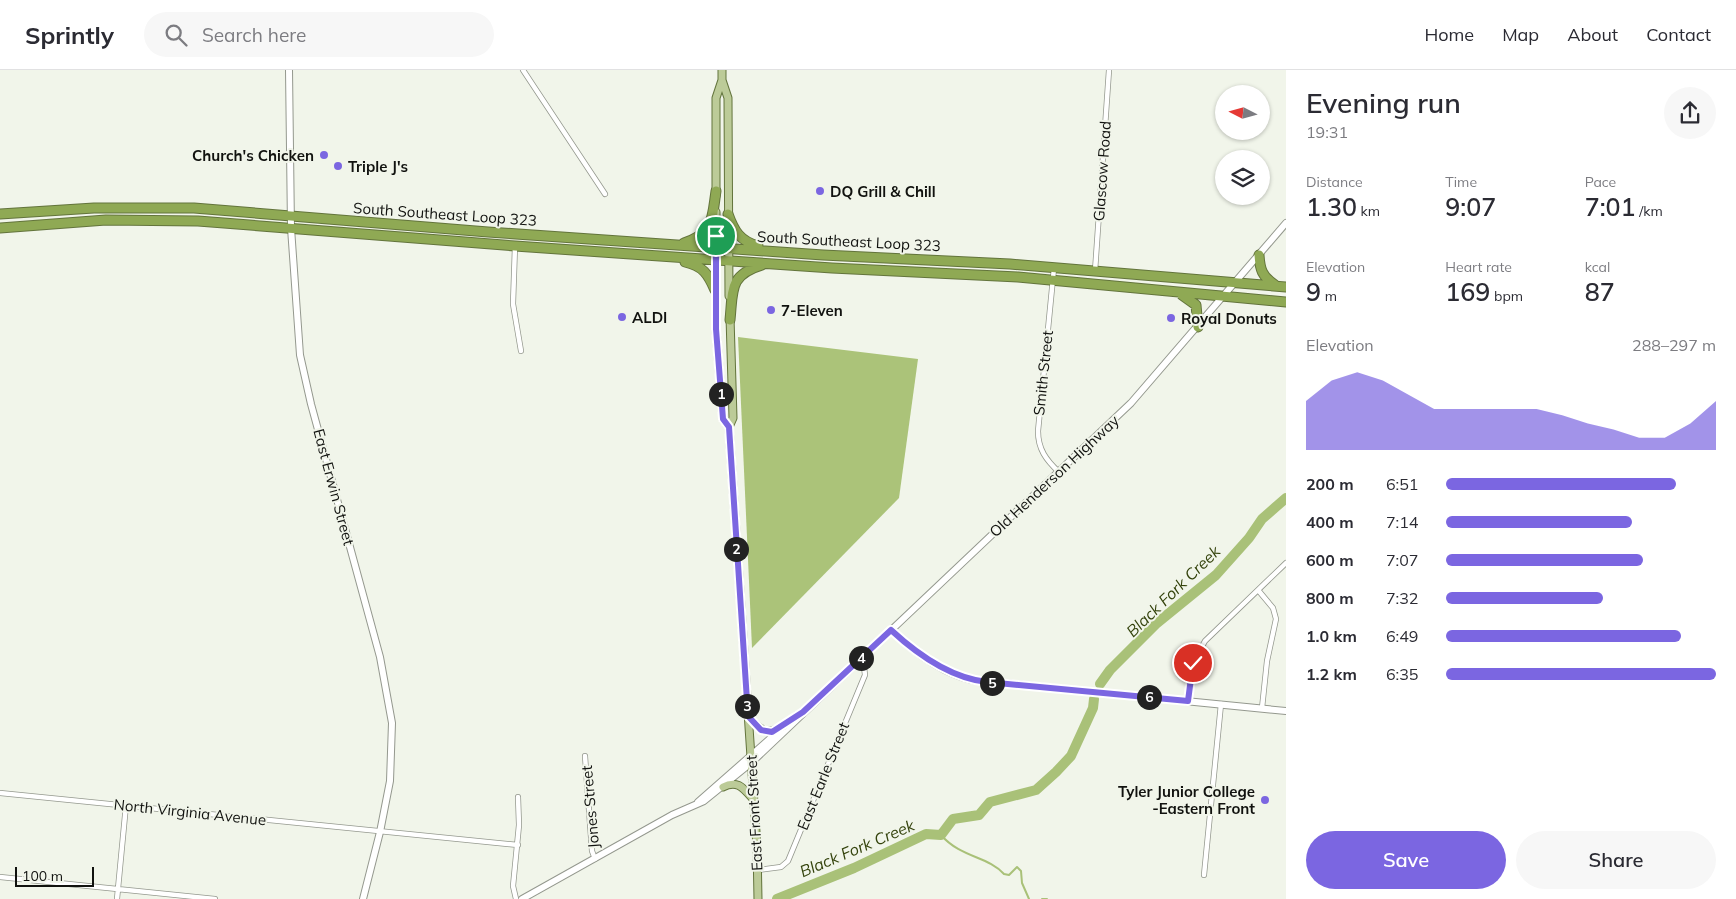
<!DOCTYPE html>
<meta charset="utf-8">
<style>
:root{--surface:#fff;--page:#f7f7f7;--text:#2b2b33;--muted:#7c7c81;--line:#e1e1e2;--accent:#7b66e1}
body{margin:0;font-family:Mulish,sans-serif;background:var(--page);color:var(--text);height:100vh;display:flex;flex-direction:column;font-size:19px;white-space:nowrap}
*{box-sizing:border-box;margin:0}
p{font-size:16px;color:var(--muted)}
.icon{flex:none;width:28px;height:28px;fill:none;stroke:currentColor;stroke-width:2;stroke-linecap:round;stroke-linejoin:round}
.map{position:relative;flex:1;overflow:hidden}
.sheet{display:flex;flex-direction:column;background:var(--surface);width:450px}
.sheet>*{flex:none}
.needle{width:32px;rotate:276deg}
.tools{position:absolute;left:1215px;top:15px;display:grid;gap:10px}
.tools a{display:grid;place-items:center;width:55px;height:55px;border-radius:50%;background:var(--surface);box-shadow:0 1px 4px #0004;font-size:25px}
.scale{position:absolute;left:15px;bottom:12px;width:79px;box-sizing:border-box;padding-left:5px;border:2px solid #11120f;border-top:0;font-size:14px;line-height:18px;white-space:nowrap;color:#11120f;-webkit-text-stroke:4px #f1f5ea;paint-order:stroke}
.pin{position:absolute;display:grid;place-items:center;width:42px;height:42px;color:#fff;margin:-21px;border:2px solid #fff;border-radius:50%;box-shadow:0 1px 5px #0007}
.km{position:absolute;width:25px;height:25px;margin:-12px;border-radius:50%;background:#222;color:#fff;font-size:14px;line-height:25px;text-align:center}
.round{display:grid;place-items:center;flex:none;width:52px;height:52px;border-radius:26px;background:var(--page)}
.summary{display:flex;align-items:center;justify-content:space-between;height:85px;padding:0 20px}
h1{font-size:28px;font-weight:600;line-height:38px}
.metrics{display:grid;grid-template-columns:repeat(3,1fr);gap:8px;height:85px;padding:5px 20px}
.metrics div{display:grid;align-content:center}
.metrics b{font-size:25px;font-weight:600}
.metrics small{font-size:14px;font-weight:400}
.metrics p{font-size:14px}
.chart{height:140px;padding:10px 20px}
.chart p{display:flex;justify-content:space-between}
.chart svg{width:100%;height:90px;margin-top:5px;fill:var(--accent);opacity:.7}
.button{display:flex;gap:10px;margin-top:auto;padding:10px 20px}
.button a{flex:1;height:58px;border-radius:30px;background:var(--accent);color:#fff;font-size:20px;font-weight:600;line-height:58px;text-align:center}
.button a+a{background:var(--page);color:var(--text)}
ul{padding:0 20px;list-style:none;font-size:16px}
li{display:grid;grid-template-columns:80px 60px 1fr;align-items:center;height:38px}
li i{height:12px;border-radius:6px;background:var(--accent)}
header{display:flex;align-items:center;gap:30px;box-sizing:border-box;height:70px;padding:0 25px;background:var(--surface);border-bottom:1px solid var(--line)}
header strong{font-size:24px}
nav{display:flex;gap:28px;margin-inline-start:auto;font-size:18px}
.search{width:350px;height:45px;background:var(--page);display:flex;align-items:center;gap:12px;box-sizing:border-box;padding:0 18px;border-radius:28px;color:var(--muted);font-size:19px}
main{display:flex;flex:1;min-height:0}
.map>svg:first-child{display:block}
.forest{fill:#abc379}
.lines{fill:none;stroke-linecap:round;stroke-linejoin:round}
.stream{stroke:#a9c178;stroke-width:2}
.river{stroke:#a9c178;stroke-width:10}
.street-casing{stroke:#94988e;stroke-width:6}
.secondary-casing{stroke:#94988e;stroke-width:8}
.primary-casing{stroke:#63743c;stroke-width:9}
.highway-casing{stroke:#63743c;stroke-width:11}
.street{stroke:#fff;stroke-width:4.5}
.secondary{stroke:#fff;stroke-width:6}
.primary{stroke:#bccb98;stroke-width:7}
.highway{stroke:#8fa954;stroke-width:9}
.route-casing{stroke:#fff;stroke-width:10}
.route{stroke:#7b66e1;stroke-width:6}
.poi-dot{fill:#7b66e1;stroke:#f1f5ea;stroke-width:2}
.labels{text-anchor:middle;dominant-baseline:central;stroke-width:4;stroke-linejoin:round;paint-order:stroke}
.poi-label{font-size:15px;font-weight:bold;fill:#11120f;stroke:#f1f5ea;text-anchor:start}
.street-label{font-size:15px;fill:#11120f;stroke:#f1f5ea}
.water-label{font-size:16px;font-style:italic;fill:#34430c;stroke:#f1f5ea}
</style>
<header>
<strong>Sprintly</strong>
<div class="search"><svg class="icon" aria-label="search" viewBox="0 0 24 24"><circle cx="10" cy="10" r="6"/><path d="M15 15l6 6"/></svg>Search here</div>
<nav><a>Home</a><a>Map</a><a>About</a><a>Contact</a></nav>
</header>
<main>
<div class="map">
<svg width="1286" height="829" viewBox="0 0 1286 829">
<rect width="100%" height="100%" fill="#f1f5ea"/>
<path class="forest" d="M738,267L918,289L899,428L752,578Z"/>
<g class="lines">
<path class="stream" d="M941,765C961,788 988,786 1004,804L1009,805L1017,797L1021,801L1022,813L1029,829
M1042,829H1047"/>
<path class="river" d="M1100,614L1110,600L1157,553L1216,505L1249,468L1262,449L1286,428
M777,829L854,798L926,764L941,765L953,749L979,745L990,732L1036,720L1056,702L1071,686L1093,638L1094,629"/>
<g class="street-casing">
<path id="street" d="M523,0L605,124
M515,176L513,234L521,281
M1054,198L1038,361C1038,379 1046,390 1059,402
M1095,201L1109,0
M1258,520L1273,538L1276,549L1267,591L1262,638
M1188,631L1193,593L1205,571L1286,493
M585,686L592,781L595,789
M0,723L518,775
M758,800L781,797L788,791L865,605L864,597L858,590
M1204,805L1221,634
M0,807L215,829
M117,829L126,735
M516,829L513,816L519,755L518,727"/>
</g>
<g class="secondary-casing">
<path id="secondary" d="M289,0L291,158L300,285L311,334L380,587L392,653L390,711L380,762L363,829
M891,560C913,581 942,603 972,610L1286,641
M698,732L797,645L803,642
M522,829L672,745L704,731L751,693L1131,333L1286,153"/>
</g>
<g class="primary-casing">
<path id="primary" d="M722,10L728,28L729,226
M716,126V28L722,10V0
M716,142V259L723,349L729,357
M730,247L733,348L729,357L757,777L758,829
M748,646C762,661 764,666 784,656
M723,717C738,709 744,719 754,730"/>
</g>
<g class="highway-casing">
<path id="highway" d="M0,144L94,138H194L488,162L823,185L1010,194L1286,217
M728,144C734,161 740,171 758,176
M0,158L106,150L198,151L515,176L832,198L1018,207L1286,232
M684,173C714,163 712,148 716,121
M1259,185C1260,200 1262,206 1275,215
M685,192C703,196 708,204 715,220
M1182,225L1196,235L1198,257
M730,250C733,220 729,205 762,195"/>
</g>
<use href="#street" class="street"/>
<use href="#secondary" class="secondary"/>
<use href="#primary" class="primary"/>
<use href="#highway" class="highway"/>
</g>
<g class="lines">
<g class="route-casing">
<path id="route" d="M716,166V259L723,349L729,357L748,646L761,660L772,662L803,642L891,560C918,585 950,608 987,612L1188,631L1193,593"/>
</g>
<use href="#route" class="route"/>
</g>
<g class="poi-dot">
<circle cx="324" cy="85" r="5"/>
<circle cx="338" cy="96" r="5"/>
<circle cx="820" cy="121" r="5"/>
<circle cx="771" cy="240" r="5"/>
<circle cx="622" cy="247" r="5"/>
<circle cx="1171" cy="248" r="5"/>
<circle cx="1265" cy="730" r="5"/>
</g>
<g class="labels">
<g class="poi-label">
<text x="314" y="85" text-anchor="end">Church's Chicken</text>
<text x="348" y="96">Triple J's</text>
<text x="830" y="121">DQ Grill &amp; Chill</text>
<text x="781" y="240">7-Eleven</text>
<text x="632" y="247">ALDI</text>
<text x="1181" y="248">Royal Donuts</text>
<text x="1255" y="721" text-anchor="end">Tyler Junior College<tspan x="1255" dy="17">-Eastern Front</tspan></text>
</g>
<g class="street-label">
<text transform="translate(1102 101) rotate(-86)">Glascow Road</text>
<text transform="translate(445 144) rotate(4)">South Southeast Loop 323</text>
<text transform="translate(849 171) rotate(3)">South Southeast Loop 323</text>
<text transform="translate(1043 303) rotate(-84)">Smith Street</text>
<text transform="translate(1054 406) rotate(-43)">Old Henderson Highway</text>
<text transform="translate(334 417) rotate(75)">East Erwin Street</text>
<text transform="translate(823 706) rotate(-68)">East Earle Street</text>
<text transform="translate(590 737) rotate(-95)">Jones Street</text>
<text transform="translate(190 742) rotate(6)">North Virginia Avenue</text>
<text transform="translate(754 743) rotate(-93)">East Front Street</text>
</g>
<g class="water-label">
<text transform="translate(1173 521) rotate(-44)">Black Fork Creek</text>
<text transform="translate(857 778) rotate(-23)">Black Fork Creek</text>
</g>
</g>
</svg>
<div class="tools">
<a><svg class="needle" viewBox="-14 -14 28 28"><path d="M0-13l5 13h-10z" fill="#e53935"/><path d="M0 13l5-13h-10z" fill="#7c7c81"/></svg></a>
<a><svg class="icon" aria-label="layers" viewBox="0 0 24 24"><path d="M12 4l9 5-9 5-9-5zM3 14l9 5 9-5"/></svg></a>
</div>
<div class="scale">100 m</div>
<div class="pin" style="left:716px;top:166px;background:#1e9e55"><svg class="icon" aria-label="arrive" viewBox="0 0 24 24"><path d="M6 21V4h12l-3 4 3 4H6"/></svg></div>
<div class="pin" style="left:1193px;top:593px;background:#d93025"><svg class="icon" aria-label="check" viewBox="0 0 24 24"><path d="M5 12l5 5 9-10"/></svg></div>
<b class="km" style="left:721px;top:324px">1</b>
<b class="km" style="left:736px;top:479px">2</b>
<b class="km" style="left:747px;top:636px">3</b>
<b class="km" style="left:861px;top:588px">4</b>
<b class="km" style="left:992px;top:613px">5</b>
<b class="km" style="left:1149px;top:627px">6</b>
</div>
<section class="sheet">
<div class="summary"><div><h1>Evening run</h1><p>19:31</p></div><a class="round"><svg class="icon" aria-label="share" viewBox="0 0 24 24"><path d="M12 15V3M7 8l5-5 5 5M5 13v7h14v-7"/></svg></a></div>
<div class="metrics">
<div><p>Distance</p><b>1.30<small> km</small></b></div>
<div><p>Time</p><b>9:07</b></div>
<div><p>Pace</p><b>7:01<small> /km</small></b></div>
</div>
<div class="metrics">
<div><p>Elevation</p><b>9<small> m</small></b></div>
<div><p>Heart rate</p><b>169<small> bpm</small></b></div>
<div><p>kcal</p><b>87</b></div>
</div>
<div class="chart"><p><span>Elevation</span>288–297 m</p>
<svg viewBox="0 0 160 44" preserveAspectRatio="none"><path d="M0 44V20L10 10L20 6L30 10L40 17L50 24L60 24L70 24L80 24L90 24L100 27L110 31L120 34L130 38L140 38L150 31L160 20V44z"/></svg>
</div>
<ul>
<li><b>200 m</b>6:51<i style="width:85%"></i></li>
<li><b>400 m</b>7:14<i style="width:69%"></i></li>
<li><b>600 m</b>7:07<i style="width:73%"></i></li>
<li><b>800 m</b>7:32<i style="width:58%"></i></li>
<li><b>1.0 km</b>6:49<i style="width:87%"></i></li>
<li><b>1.2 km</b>6:35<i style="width:100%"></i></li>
</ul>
<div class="button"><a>Save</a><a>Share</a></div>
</section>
</main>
